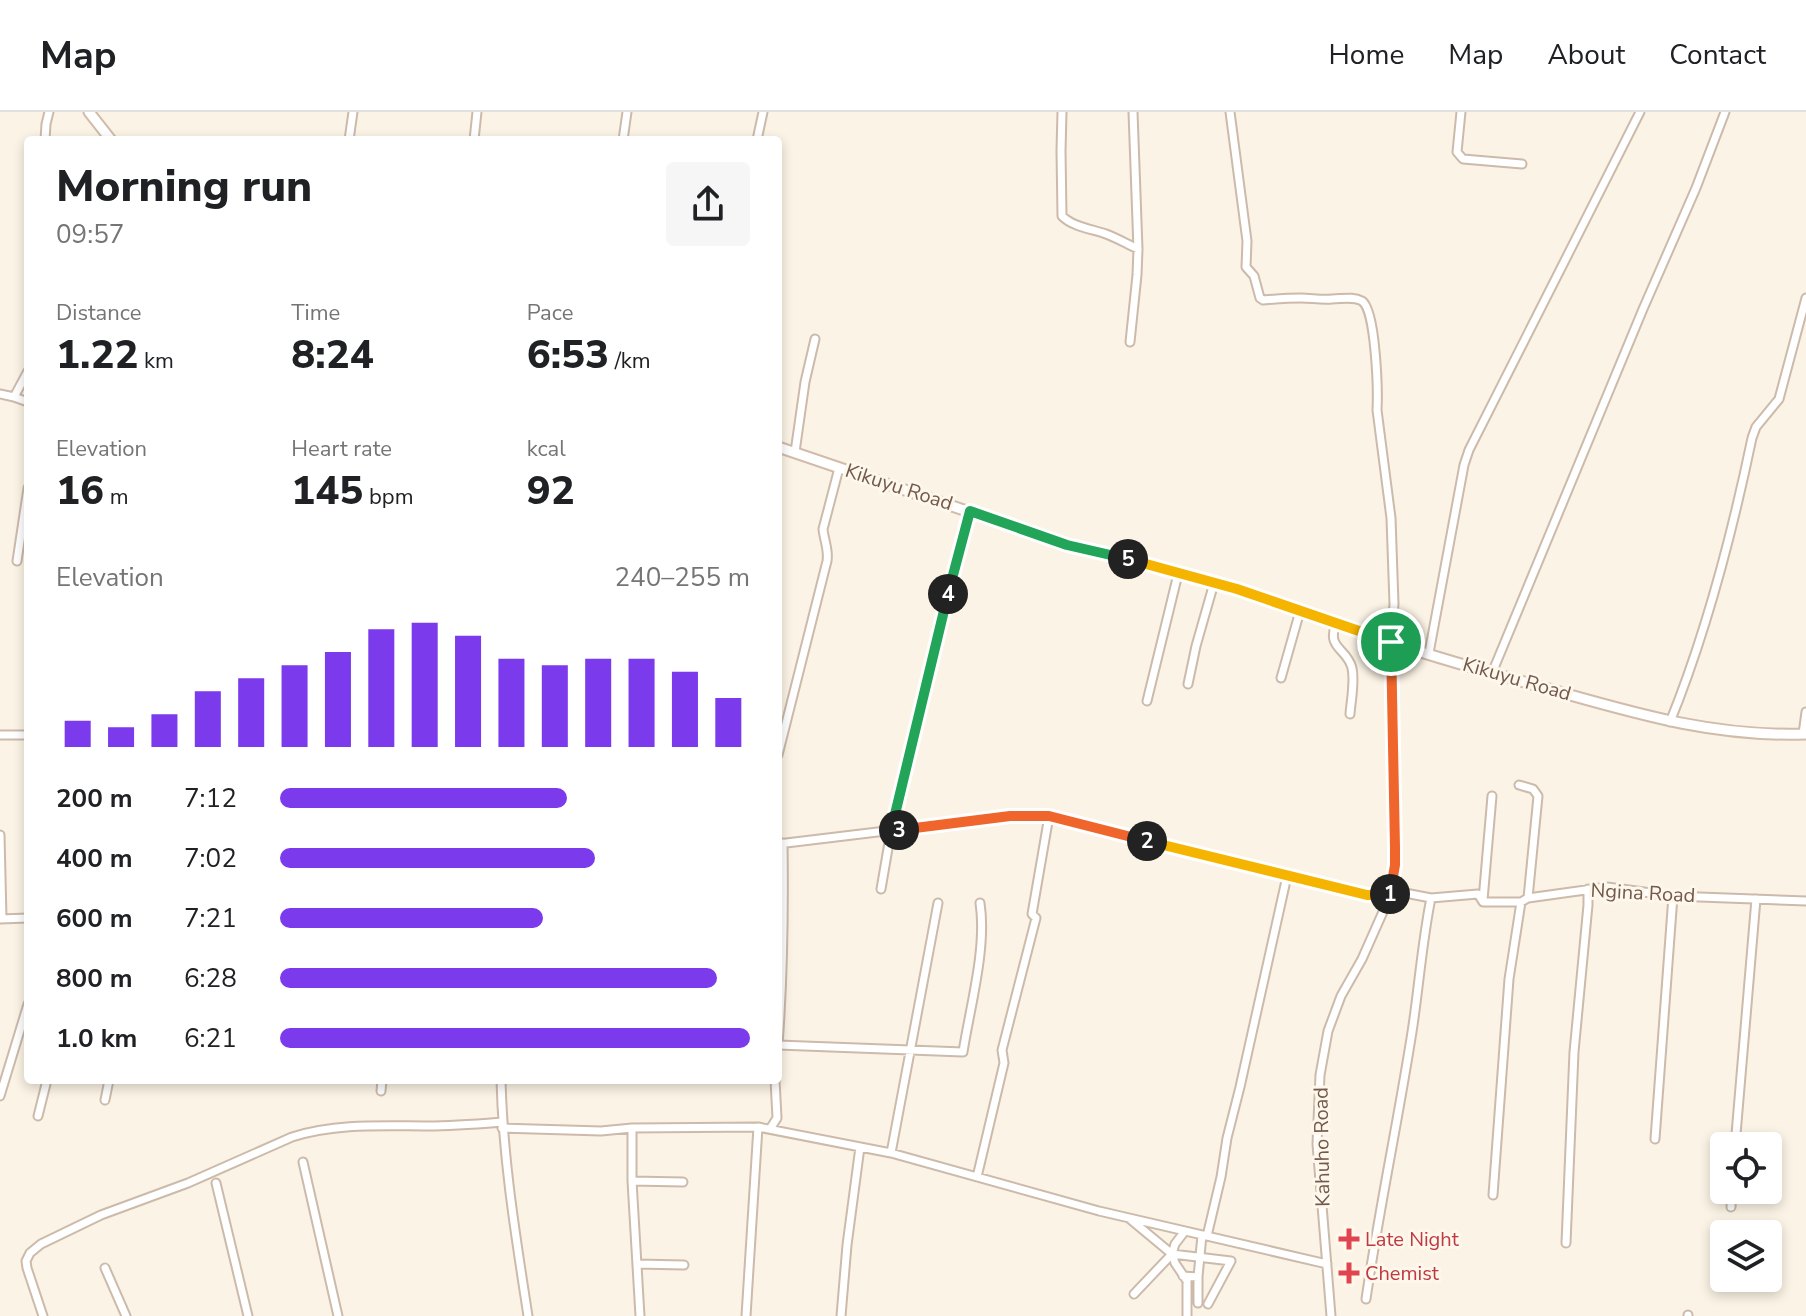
<!DOCTYPE html>
<meta charset="utf-8">
<style>
:root{--surface:#fff;--page:#f6f6f6;--text:#202124;--muted:#757577;--line:#e0e0e0;--accent:#7c3aed}
body{margin:0;font-family:"Nunito Sans",sans-serif;background:var(--page);color:var(--text);height:100vh;display:flex;flex-direction:column;font-size:30px;white-space:nowrap}
*{box-sizing:border-box;margin:0}
p{font-size:26px;color:var(--muted)}
.icon{flex:none;width:44px;height:44px;fill:none;stroke:currentColor;stroke-width:2;stroke-linecap:round;stroke-linejoin:round}
.map{position:relative;flex:1;overflow:hidden}
.details{position:absolute;left:24px;top:24px;width:758px;height:948px;display:flex;flex-direction:column;background:var(--surface);border-radius:8px;box-shadow:0 4px 12px #0003}
.details>*{flex:none}
.tools{position:absolute;left:1710px;top:1020px;display:grid;gap:16px}
.tools a{display:grid;place-items:center;width:72px;height:72px;border-radius:8px;background:var(--surface);box-shadow:0 4px 12px #0003;font-size:40px}
.pin{position:absolute;display:grid;place-items:center;width:68px;height:68px;color:#fff;margin:-34px;border:4px solid #fff;border-radius:50%;box-shadow:0 2px 8px #0007}
.km{position:absolute;width:40px;height:40px;margin:-20px;border-radius:50%;background:#222;color:#fff;font-size:22px;line-height:40px;text-align:center}
.round{display:grid;place-items:center;flex:none;width:84px;height:84px;border-radius:8px;background:var(--page)}
.summary{display:flex;align-items:center;justify-content:space-between;height:136px;padding:0 32px}
h1{font-size:44px;font-weight:800;line-height:60px}
.stats{display:grid;grid-template-columns:repeat(3,1fr);gap:12px;height:136px;padding:8px 32px}
.stats div{display:grid;align-content:center}
.stats b{font-size:40px;font-weight:800}
.stats small{font-size:22px;font-weight:400}
.stats p{font-size:22px}
.chart{height:224px;padding:16px 32px}
.chart p{display:flex;justify-content:space-between}
.chart svg{width:100%;height:144px;margin-top:8px;stroke:var(--accent);stroke-width:6}
ul{padding:0 32px;list-style:none;font-size:26px}
li{display:grid;grid-template-columns:128px 96px 1fr;align-items:center;height:60px}
li i{height:20px;border-radius:10px;background:var(--accent)}
header{display:flex;align-items:center;gap:48px;box-sizing:border-box;height:112px;padding:0 40px;background:var(--surface);border-bottom:2px solid var(--line)}
header strong{font-size:38px}
nav{display:flex;gap:44px;margin-inline-start:auto;font-size:28px}
.map>svg:first-child{display:block}
.lines{fill:none;stroke-linecap:round;stroke-linejoin:round}
.street-casing{stroke:#ccbaab;stroke-width:11}
.secondary-casing{stroke:#d1bcac;stroke-width:13}
.street{stroke:#fff;stroke-width:7}
.secondary{stroke:#fff;stroke-width:9}
.split-1-casing{stroke:#fff;stroke-width:16}
.split-2-casing{stroke:#fff;stroke-width:16}
.split-3-casing{stroke:#fff;stroke-width:16}
.split-4-casing{stroke:#fff;stroke-width:16}
.split-5-casing{stroke:#fff;stroke-width:16}
.split-6-casing{stroke:#fff;stroke-width:16}
.split-1{stroke:#f0652b;stroke-width:10}
.split-2{stroke:#f5b400;stroke-width:10}
.split-3{stroke:#f0652b;stroke-width:10}
.split-4{stroke:#22a559;stroke-width:10}
.split-5{stroke:#22a559;stroke-width:10}
.split-6{stroke:#f5b400;stroke-width:10}
.health-dot{fill:#e0444e;stroke:#fef7eb;stroke-width:3}
.labels{text-anchor:middle;dominant-baseline:central;stroke-width:6;stroke-linejoin:round;paint-order:stroke}
.street-label{font-size:20px;fill:#73594b;stroke:#fef7eb}
.health-label{font-size:20px;fill:#be3a42;stroke:#fef7eb;text-anchor:start}
</style>
<header>
<strong>Map</strong>
<nav><a>Home</a><a>Map</a><a>About</a><a>Contact</a></nav>
</header>
<div class="map">
<svg width="1806" height="1204" viewBox="0 0 1806 1204">
<rect width="100%" height="100%" fill="#fbf3e5"/>
<g class="lines">
<g class="street-casing">
<path id="street" d="M1062,0L1061,39L1062,104C1073,115 1092,117 1106,122C1117,126 1127,132 1138,137
M1230,0L1247,129L1246,155L1254,164L1260,186L1263,188C1276,187 1288,186 1301,186C1311,186 1321,188 1332,187C1342,187 1353,184 1362,189C1376,198 1378,280 1377,298L1391,406L1394,492L1391,530L1395,753L1390,784L1362,847L1341,884L1328,919L1320,963L1317,1032L1331,1204
M1461,0L1457,40L1463,47L1522,52
M45,28L46,12L49,0
M349,28L353,0
M474,28L477,0
M623,28L627,0
M757,28L763,0
M1130,230L1137,163L1138,137L1133,0
M0,282L14,285L28,290
M14,285L28,259
M795,340L805,270L815,227
M17,449L28,376
M1336,511C1326,537 1347,536 1352,556C1355,570 1351,588 1350,602
M1429,541L1464,353L1469,338L1640,0
M1492,561L1643,197L1696,76L1725,0
M1281,566L1300,499
M1188,572L1196,534L1214,471
M1147,589L1178,462
M1670,610C1707,519 1732,422 1752,326L1756,315L1779,287L1806,186
M1803,622L1806,600
M0,623H28
M778,643L827,449C829,438 824,428 823,417L839,356
M1519,673L1533,677L1538,684L1528,786
M0,723L2,807
M783,731C784,799 783,866 778,933L963,940C970,895 987,836 980,791
M778,732L1010,704H1049L1367,783L1390,784L1405,781L1431,786L1478,782L1483,790H1521L1528,786L1607,775L1673,784L1806,789
M881,777L891,719L933,539L970,399
M1483,788L1492,684
M0,807L28,806
M501,968C503,1048 516,1126 528,1204
M381,979L382,968
M0,984L28,892
M105,988L109,968
M38,1004L47,968
M502,1016L601,1019L632,1016L758,1015L891,1041L1099,1099L1327,1152
M632,1016V1069L640,1204
M770,1017L777,1006L775,968
M1655,1027L1673,784
M1735,1034L1756,787
M891,1041L938,791
M303,1050L338,1204
M977,1065L1004,951L1002,938L1036,806L1032,802L1049,704
M632,1069L683,1070
M216,1071L248,1204
M1493,1083L1509,867L1521,790
M1731,1095L1732,1078
M1130,1107L1172,1142L1231,1149L1208,1192
M1185,1119L1175,1132L1172,1142L1175,1151L1187,1169V1204
M1207,1124L1221,1065L1227,1026L1240,975L1287,764
M1566,1131L1574,940L1588,793V777
M637,1152L684,1153
M105,1156L126,1204
M1183,1164L1198,1165V1191
M1198,1165L1202,1123
M1134,1182L1172,1142
M1366,1187C1379,1098 1398,1009 1412,920C1419,875 1422,830 1431,786
M43,1204L27,1156L26,1149L30,1141L41,1132L101,1103L188,1071L292,1025C337,1011 382,1014 428,1014C453,1014 477,1012 502,1010
M746,1204L758,1015
M841,1204L847,1133L860,1035
M1688,1204V1203"/>
</g>
<g class="secondary-casing">
<path id="secondary" d="M89,0L111,28
M778,335L1067,433C1177,454 1282,493 1387,529C1442,548 1500,563 1556,579C1641,603 1716,625 1806,622"/>
</g>
<use href="#street" class="street"/>
<use href="#secondary" class="secondary"/>
</g>
<g class="lines">
<g class="split-1-casing">
<path id="split-1" d="M1390,782L1395,753V736L1391,530"/>
</g>
<g class="split-2-casing">
<path id="split-2" d="M1147,729L1367,783L1390,784V782"/>
</g>
<g class="split-3-casing">
<path id="split-3" d="M899,718L1010,704H1049L1147,729"/>
</g>
<g class="split-4-casing">
<path id="split-4" d="M899,718L891,719L948,482"/>
</g>
<g class="split-5-casing">
<path id="split-5" d="M948,482L970,399L1067,433L1128,447"/>
</g>
<g class="split-6-casing">
<path id="split-6" d="M1128,447L1237,477L1391,530"/>
</g>
<use href="#split-1" class="split-1"/>
<use href="#split-2" class="split-2"/>
<use href="#split-3" class="split-3"/>
<use href="#split-4" class="split-4"/>
<use href="#split-5" class="split-5"/>
<use href="#split-6" class="split-6"/>
</g>
<g class="health-dot">
<path d="M1345 1115h8v8h8v8h-8v8h-8v-8h-8v-8h8z"/>
<path d="M1345 1149h8v8h8v8h-8v8h-8v-8h-8v-8h8z"/>
</g>
<g class="labels">
<g class="street-label">
<text transform="translate(899 375) rotate(18)">Kikuyu Road</text>
<text transform="translate(1517 567) rotate(16)">Kikuyu Road</text>
<text transform="translate(1643 781) rotate(3)">Ngina Road</text>
<text transform="translate(1322 1035) rotate(-91)">Kahuho Road</text>
</g>
<g class="health-label">
<text x="1365" y="1127">Late Night</text>
<text x="1365" y="1161">Chemist</text>
</g>
</g>
</svg>
<div class="tools">
<a><svg class="icon" aria-label="locate" viewBox="0 0 24 24"><circle cx="12" cy="12" r="6"/><path d="M12 2v4M12 18v4M2 12h4M18 12h4"/></svg></a>
<a><svg class="icon" aria-label="layers" viewBox="0 0 24 24"><path d="M12 4l9 5-9 5-9-5zM3 14l9 5 9-5"/></svg></a>
</div>
<div class="pin" style="left:1391px;top:530px;background:#1e9e55"><svg class="icon" aria-label="arrive" viewBox="0 0 24 24"><path d="M6 21V4h12l-3 4 3 4H6"/></svg></div>
<b class="km" style="left:1390px;top:782px">1</b>
<b class="km" style="left:1147px;top:729px">2</b>
<b class="km" style="left:899px;top:718px">3</b>
<b class="km" style="left:948px;top:482px">4</b>
<b class="km" style="left:1128px;top:447px">5</b>
<section class="details">
<div class="summary"><div><h1>Morning run</h1><p>09:57</p></div><a class="round"><svg class="icon" aria-label="share" viewBox="0 0 24 24"><path d="M12 15V3M7 8l5-5 5 5M5 13v7h14v-7"/></svg></a></div>
<div class="stats">
<div><p>Distance</p><b>1.22<small> km</small></b></div>
<div><p>Time</p><b>8:24</b></div>
<div><p>Pace</p><b>6:53<small> /km</small></b></div>
</div>
<div class="stats">
<div><p>Elevation</p><b>16<small> m</small></b></div>
<div><p>Heart rate</p><b>145<small> bpm</small></b></div>
<div><p>kcal</p><b>92</b></div>
</div>
<div class="chart"><p><span>Elevation</span>240–255 m</p>
<svg viewBox="0 0 160 44" preserveAspectRatio="none"><path d="M5 44V36M15 44V38M25 44V34M35 44V27M45 44V23M55 44V19M65 44V15M75 44V8M85 44V6M95 44V10M105 44V17M115 44V19M125 44V17M135 44V17M145 44V21M155 44V29"/></svg>
</div>
<ul>
<li><b>200 m</b>7:12<i style="width:61%"></i></li>
<li><b>400 m</b>7:02<i style="width:67%"></i></li>
<li><b>600 m</b>7:21<i style="width:56%"></i></li>
<li><b>800 m</b>6:28<i style="width:93%"></i></li>
<li><b>1.0 km</b>6:21<i style="width:100%"></i></li>
</ul>
</section>
</div>
